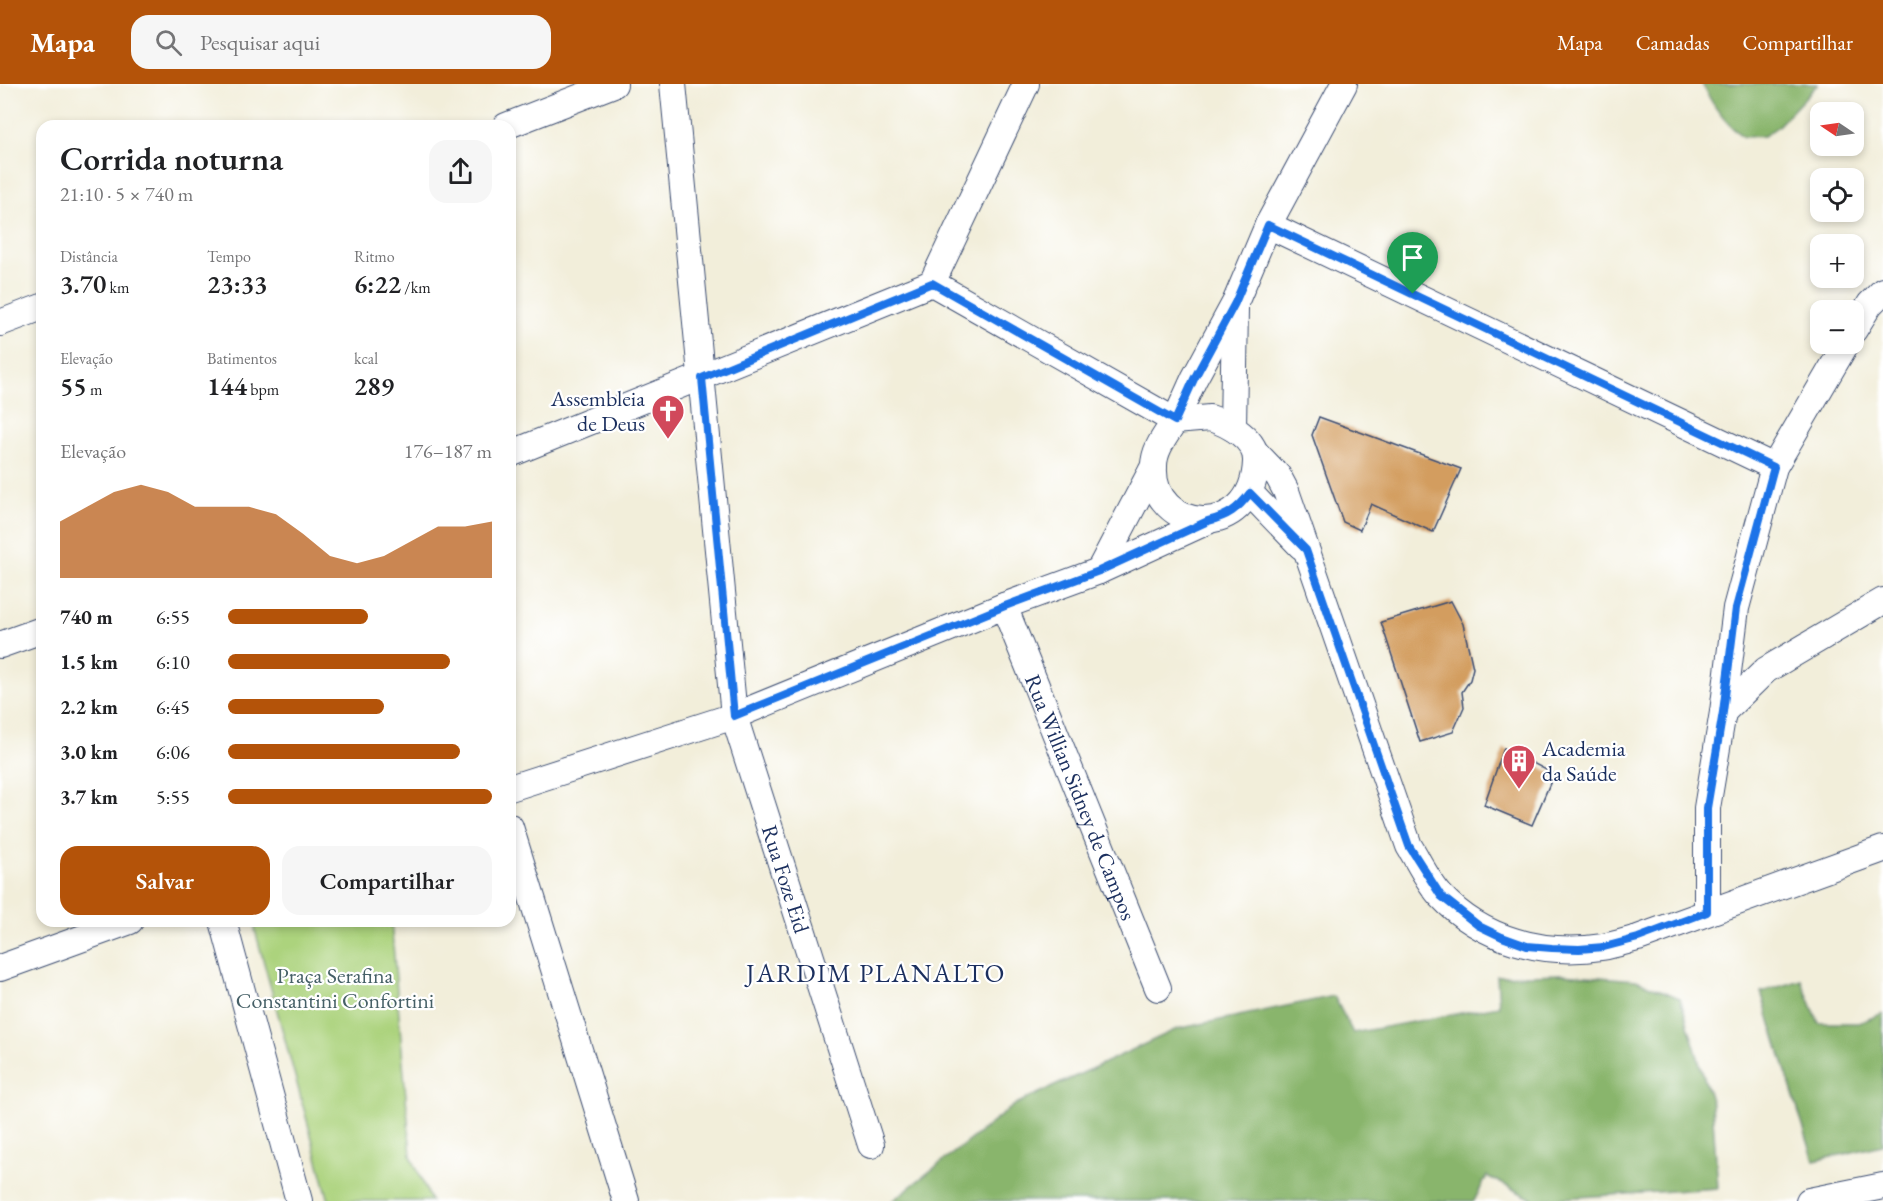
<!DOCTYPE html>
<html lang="pt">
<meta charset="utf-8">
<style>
:root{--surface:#fff;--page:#f6f6f6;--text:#202124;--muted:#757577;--accent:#b45309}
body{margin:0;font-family:"EB Garamond",serif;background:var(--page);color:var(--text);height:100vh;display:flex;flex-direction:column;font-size:22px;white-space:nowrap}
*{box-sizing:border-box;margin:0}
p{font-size:20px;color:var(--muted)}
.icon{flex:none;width:33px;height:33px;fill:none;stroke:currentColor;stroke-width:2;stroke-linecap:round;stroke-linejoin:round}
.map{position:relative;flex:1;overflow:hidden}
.side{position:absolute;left:36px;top:36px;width:480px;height:807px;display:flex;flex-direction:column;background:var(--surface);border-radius:18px;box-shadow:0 3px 9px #0003}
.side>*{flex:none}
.needle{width:39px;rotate:283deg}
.tools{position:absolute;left:1810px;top:18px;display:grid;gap:12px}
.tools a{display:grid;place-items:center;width:54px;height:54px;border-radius:12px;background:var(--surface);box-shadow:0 3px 9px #0003;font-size:30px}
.pin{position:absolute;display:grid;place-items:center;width:51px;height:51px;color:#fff;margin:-62px -26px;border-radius:50% 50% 50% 0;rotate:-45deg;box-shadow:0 0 6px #0007}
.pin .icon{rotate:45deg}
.round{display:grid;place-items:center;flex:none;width:63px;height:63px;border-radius:18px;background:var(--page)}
.summary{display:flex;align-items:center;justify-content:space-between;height:102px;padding:0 24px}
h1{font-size:33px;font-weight:600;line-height:45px}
.stats{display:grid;grid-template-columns:repeat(3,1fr);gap:9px;height:102px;padding:6px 24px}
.stats div{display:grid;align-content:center}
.stats b{font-size:26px;font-weight:600}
.stats small{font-size:16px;font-weight:400}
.stats p{font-size:16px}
.chart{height:168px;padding:12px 24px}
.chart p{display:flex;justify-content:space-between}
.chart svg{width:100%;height:108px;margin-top:6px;fill:var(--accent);opacity:.7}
.cta{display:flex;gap:12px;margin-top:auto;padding:12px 24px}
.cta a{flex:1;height:69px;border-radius:18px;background:var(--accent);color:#fff;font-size:24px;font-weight:600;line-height:69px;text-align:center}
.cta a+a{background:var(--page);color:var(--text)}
ul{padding:0 24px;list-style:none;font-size:20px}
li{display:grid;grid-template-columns:96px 72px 1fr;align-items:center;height:45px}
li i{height:15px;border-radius:8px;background:var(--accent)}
header{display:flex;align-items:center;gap:36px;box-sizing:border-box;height:84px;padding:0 30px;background:var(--accent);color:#fff}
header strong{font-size:28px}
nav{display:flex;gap:33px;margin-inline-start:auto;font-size:21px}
.search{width:420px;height:54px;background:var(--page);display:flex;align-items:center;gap:15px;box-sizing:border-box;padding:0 21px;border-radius:18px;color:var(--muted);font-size:22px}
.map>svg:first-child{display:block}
.green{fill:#acd37d;stroke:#64816e;stroke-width:1.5}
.forest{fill:#89b56c;stroke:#527265;stroke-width:1.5}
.building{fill:#d39d5f}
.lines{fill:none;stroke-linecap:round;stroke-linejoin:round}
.minor-casing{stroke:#3b4c71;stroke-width:28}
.minor{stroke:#fff;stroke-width:26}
.route-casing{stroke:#fff;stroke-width:12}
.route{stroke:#1a73e8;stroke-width:8}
.labels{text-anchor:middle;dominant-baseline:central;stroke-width:4.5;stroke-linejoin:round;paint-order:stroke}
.poi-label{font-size:22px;fill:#1b2f5e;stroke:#fff;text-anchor:end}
.street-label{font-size:22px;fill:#1b2f5e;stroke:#fff}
.park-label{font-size:22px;fill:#466067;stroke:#fff}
.quarter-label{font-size:26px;letter-spacing:1.5px;fill:#1b2f5e;stroke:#fff}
</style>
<header>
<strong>Mapa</strong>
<div class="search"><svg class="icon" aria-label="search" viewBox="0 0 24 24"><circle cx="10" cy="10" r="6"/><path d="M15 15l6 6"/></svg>Pesquisar aqui</div>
<nav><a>Mapa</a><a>Camadas</a><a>Compartilhar</a></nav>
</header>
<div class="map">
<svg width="1883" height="1117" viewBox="0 0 1883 1117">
<rect width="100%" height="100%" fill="#fff"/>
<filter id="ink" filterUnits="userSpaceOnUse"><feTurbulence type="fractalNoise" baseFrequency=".0167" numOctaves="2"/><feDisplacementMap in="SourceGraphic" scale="12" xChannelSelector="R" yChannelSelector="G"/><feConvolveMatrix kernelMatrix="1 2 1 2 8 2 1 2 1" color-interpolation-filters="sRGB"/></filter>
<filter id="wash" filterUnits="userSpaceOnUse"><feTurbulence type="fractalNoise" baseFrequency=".008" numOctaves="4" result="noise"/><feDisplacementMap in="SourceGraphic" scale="24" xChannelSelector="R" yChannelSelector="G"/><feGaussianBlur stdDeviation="1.35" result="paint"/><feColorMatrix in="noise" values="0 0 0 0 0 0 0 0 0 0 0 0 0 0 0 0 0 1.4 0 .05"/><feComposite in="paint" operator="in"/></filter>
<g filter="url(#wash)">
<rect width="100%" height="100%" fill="#f2eeda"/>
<path class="green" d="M256,837H391L411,1072L431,1117H329L255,846Z"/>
<path class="forest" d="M1702,0H1818L1777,43L1764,52L1743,53C1724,38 1713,22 1702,0Z
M1562,890L1636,896L1680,914L1712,1020L1718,1104L1534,1116L1487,1092L1474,1117H892L1016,1020L1177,945L1334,912L1353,949L1499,922L1497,892Z
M1801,896L1819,939H1859L1883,929V1061L1814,1077L1761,908Z"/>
<g id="blocks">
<path class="building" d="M1319,333L1461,385L1433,448L1371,420L1360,446L1343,438L1312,351Z
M1451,517L1463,540L1473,584L1470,596L1462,608L1464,623L1453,648L1420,658L1381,538Z
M1504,664L1554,690L1532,741L1484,721Z"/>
</g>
</g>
<g filter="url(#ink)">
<use href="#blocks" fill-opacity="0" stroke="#3b4c71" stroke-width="1.5"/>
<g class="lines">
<g class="minor-casing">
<g id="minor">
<path id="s1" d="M673,0L734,632L871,1061"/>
<path d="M506,42L614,0"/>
<path d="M1268,141L1774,383"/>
<path d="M932,199L1175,337L1194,295L1235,219L1268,141L1344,0"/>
<path d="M932,199L1026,0"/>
<path d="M0,239L42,223"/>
<path d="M1854,246L1870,220L1883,207"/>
<path d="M1210,334C1229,340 1257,355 1256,378C1253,459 1150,450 1154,382C1154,365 1166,351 1175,337Z"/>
<path d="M1233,344L1235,224"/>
<path d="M1255,368L1278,392L1286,407L1409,762C1419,778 1428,798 1441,812C1482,856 1544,872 1602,863C1614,861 1626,857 1638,854L1883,765"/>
<path d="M510,370L932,199"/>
<path d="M1250,409L1301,462"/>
<path d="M1099,487L1154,382"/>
<path id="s2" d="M1004,522L1158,904"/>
<path d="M0,561L42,546"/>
<path d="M1723,628L1766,586L1883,517"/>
<path d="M510,704L734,632L1004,522L1099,487L1208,437"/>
<path d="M510,743L626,1117"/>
<path d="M1707,827V724L1723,628L1736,524L1774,383L1846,260"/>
<path d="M223,837L299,1117"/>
<path d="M0,884L130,837"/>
<path d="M1809,1117L1883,1102"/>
</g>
</g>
<use href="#minor" class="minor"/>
</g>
</g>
<g class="lines" filter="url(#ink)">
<g class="route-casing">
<path id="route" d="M1268,141L1774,383L1736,524L1723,628L1707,724V828L1638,854L1604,863L1579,865L1552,864L1527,862L1502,853L1479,842L1441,812L1409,762L1306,466L1250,409C1238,425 1228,432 1208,437L1099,487L1005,522L734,632L702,294L932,199L1175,337L1194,295L1235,219Z"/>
</g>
<use href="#route" class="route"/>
</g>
<defs>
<g id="church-pin" transform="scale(1.725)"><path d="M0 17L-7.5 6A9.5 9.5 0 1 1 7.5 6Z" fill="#d1495b" stroke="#fff"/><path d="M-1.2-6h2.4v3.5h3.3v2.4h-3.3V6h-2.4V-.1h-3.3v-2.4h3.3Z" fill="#fff"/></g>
<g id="building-pin" transform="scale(1.725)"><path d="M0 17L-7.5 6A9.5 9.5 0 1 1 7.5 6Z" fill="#d1495b" stroke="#fff"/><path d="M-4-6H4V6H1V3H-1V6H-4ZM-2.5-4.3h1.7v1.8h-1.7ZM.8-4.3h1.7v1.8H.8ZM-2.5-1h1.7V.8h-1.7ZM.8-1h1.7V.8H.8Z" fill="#fff"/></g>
</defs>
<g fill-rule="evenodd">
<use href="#church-pin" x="668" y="327"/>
<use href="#building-pin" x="1519" y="677"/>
</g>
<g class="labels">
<g class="poi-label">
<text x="645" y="314">Assembleia<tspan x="645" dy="25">de Deus</tspan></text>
<text x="1542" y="664" text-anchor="start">Academia<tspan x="1542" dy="25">da Saúde</tspan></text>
</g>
<g class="street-label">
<text stroke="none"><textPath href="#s2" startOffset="206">Rua Willian Sidney de Campos</textPath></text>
<text stroke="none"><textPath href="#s1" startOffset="806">Rua Foze Eid</textPath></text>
</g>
<g class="park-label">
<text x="335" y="891">Praça Serafina<tspan x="335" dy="25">Constantini Confortini</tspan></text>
</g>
<g class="quarter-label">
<text x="876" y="889">JARDIM PLANALTO</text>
</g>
</g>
</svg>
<div class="tools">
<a><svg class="needle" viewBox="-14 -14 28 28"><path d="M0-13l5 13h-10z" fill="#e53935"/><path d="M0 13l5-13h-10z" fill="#757577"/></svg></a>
<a><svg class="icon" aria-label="locate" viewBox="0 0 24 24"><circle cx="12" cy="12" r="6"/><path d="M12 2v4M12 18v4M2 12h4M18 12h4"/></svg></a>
<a>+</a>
<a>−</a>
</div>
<div class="pin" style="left:1413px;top:210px;background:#1e9e55"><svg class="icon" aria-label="arrive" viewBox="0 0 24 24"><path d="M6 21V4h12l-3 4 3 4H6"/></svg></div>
<section class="side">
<div class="summary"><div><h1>Corrida noturna</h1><p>21:10 · 5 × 740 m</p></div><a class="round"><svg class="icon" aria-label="share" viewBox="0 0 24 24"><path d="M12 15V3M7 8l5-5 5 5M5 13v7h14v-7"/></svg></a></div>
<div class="stats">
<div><p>Distância</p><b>3.70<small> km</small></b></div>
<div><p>Tempo</p><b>23:33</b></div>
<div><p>Ritmo</p><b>6:22<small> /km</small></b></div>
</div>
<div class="stats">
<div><p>Elevação</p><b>55<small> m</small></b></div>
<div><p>Batimentos</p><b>144<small> bpm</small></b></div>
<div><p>kcal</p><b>289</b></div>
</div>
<div class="chart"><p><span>Elevação</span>176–187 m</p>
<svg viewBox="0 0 160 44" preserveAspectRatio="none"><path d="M0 44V21L10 15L20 9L30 6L40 9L50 15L60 15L70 15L80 18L90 26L100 35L110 38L120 35L130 29L140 23L150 23L160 21V44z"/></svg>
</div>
<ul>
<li><b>740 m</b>6:55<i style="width:53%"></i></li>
<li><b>1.5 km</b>6:10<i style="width:84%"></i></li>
<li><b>2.2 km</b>6:45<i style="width:59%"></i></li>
<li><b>3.0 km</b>6:06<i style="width:88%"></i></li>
<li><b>3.7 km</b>5:55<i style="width:100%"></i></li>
</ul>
<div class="cta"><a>Salvar</a><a>Compartilhar</a></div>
</section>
</div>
